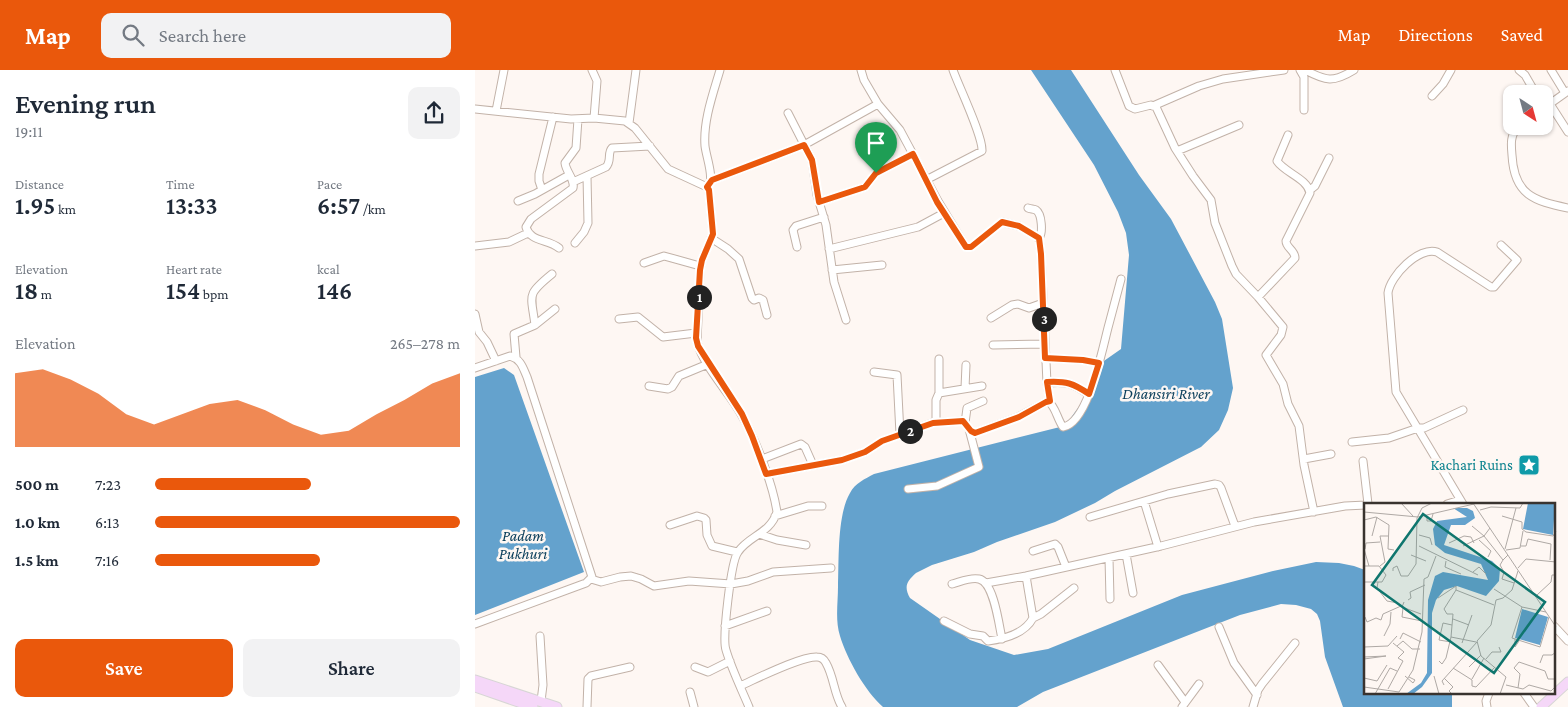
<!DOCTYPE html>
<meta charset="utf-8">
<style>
:root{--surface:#fff;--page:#f2f2f3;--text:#1f2937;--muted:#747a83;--accent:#ea580c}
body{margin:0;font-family:"Crimson Pro",serif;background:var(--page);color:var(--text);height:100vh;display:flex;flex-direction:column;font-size:19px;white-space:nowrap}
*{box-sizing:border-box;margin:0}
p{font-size:16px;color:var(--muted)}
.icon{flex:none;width:28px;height:28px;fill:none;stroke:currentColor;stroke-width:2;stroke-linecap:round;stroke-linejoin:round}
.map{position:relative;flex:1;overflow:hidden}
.panel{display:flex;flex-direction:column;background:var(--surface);width:475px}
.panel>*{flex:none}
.needle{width:32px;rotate:144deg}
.buttons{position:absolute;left:1028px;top:15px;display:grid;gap:10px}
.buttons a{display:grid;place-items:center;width:50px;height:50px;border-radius:10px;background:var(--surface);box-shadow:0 1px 4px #0004;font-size:25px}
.pin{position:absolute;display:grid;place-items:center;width:42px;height:42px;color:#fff;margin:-51px -21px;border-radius:50% 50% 50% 0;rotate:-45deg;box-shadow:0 0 5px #0007}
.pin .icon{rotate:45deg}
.km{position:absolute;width:25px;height:25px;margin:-12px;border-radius:50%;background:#222;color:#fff;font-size:14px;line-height:25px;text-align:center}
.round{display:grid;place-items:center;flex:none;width:52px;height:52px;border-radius:10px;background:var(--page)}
.headline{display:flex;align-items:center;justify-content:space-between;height:85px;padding:0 15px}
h1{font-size:28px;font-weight:600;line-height:38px}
.stats{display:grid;grid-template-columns:repeat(3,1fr);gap:8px;height:85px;padding:5px 15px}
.stats div{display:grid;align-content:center}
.stats b{font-size:25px;font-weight:600}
.stats small{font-size:14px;font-weight:400}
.stats p{font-size:14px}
.chart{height:140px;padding:10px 15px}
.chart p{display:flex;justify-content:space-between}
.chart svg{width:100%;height:90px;margin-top:5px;fill:var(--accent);opacity:.7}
.primary-button{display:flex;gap:10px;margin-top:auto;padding:10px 15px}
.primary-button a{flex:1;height:58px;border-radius:10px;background:var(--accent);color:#fff;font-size:20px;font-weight:600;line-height:58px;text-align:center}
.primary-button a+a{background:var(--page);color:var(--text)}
ul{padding:0 15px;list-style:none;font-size:16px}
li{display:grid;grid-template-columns:80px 60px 1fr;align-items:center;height:38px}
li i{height:12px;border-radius:6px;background:var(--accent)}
header{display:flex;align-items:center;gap:30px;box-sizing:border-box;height:70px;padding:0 25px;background:var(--accent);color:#fff}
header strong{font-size:24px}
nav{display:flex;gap:28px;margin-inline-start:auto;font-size:18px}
.search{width:350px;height:45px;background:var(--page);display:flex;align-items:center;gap:12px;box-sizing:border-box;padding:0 18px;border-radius:10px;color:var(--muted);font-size:19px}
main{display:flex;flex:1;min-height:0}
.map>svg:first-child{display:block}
.water{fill:#64a2cd}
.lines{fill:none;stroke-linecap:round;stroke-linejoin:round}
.minor-casing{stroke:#c2b2a8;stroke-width:9}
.major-casing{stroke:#d7d6d5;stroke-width:11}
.minor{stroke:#fff;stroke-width:7}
.major{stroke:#f5d7f8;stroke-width:9}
.route-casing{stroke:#fff;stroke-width:10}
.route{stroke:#ea580c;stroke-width:6}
.labels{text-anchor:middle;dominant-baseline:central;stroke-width:5;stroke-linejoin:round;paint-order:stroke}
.culture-label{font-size:15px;fill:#0d838f;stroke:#fef7f3;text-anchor:end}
.water-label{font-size:16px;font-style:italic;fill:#093d5a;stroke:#fef7f3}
.inset-road{fill:none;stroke:#afa9a5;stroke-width:1}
.view{fill:#0f766e;fill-opacity:0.15;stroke:#0f766e;stroke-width:2.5}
.inset-edge{fill:none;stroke:#39332f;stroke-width:2.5}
</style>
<header>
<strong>Map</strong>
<div class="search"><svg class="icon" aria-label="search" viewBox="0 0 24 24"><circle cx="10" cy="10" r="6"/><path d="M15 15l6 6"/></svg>Search here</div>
<nav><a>Map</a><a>Directions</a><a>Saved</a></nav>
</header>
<main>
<section class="panel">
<div class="headline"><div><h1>Evening run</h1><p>19:11</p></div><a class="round"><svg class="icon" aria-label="share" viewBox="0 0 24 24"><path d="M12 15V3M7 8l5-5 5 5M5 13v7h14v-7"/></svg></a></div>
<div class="stats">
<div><p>Distance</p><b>1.95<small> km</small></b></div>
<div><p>Time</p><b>13:33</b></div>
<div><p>Pace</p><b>6:57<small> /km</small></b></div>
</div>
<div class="stats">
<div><p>Elevation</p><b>18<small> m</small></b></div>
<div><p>Heart rate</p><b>154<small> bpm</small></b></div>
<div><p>kcal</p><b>146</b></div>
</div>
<div class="chart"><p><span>Elevation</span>265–278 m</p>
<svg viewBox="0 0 160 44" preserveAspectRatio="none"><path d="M0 44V8L10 6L20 11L30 18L40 28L50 33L60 28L70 23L80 21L90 26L100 33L110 38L120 36L130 28L140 21L150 13L160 8V44z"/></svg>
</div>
<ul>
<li><b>500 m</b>7:23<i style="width:51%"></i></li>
<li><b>1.0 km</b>6:13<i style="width:100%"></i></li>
<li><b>1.5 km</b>7:16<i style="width:54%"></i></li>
</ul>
<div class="primary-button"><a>Save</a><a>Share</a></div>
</section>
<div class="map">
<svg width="1093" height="637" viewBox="0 0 1093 637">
<rect width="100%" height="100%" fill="#fef7f3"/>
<path class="water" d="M556,0H596L664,105L696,149L740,232L747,249L758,318L753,340L744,360L726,377L640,421L620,433L580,452L522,472L499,482L457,495L441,503C431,512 429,517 435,528L495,570L539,585L573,579L707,525L798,501L841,492L864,493L879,496L890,500L891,623H977V637H868L850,587L845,551L842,544L836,539L821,535L806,534L765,545L568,622L542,637H408C390,621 372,589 365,566C360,550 363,533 363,516C364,491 362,445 375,423C380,413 390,409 399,404L585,357L595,349L608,331L626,293L646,279L654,185L651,163L643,142L619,95Z
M29,298L39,305L109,502L0,545V307Z"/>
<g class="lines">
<g class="minor-casing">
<path id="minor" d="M117,0L122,11L119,48
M386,0L389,10L403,34L425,60L463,131L491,177H496L527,152L544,156L564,168L566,184L572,313L575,331
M640,0L654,36L660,39L676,35L681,37L700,78L718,106L736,130L740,153L757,196L761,204L783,227L808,257L806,265L791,285L808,314L813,334L824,356L829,395L839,442
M825,0L829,7V40
M830,0C851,11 858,13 879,0
M1044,0L1050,5L1061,24
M1076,0L1090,23
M957,26L968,14L976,0
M1075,34L1093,62
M678,36L724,16L748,9L809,0
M1069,38L1093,21
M0,39L96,49L119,48L150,51L160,58L193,99L232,117L234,120L238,164L227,190L225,200L222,272C229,297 253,321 266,344C280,368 298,414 302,442C295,464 273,466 263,482C256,491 247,569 251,580C257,600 266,618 274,637
M21,41L29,0
M313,43L337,90L342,125L351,155L359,212L371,250
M154,53L161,0
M1043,56C1035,66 1036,74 1037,85C1039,125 1059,131 1093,138
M702,81L764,55
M237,110L329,75L403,34
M451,110L507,81C508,66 484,17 478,0
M98,112L131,97C137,91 132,83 137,78L175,76
M234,114C239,107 231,86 230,76C228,51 238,24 245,0
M67,120L64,111V104L78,47
M835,120L840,116L854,88
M43,131L60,124L94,105
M344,132L390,117L401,103L438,84
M553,138C555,139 559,139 561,140C567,144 568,163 564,168
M236,168L253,179L264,189L277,228L279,230L284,228L288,230L292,245
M100,173L109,162L113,153L112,106
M0,176L34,172L53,163
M322,177L318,160L321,156L349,147
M84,178C73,169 55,172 51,157L56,149L98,118C100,109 91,102 90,93L101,78L103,49
M354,179L443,157L469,143
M169,193L189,186L225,196
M357,200L407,195
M783,227L820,188C820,180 811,178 811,171L835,123C832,108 810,103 802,91L813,65
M0,244L4,262L12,272L21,291
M516,248L537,235L543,234L554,238L568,233
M144,249L163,247L188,267L221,263
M60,255C56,224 51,225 77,204
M518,275L570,274
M41,287L39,264L60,255L80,239
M570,288L608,290L624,293
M464,289V323
M0,298L35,286C46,289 48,298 52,307L117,507L111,513L0,554
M399,302L422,305L425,364
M572,313C591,311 598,313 614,325
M174,316L193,319L197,317L204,306L233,294
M490,318L491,295
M461,352V330L464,323L507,316
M490,353L492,338L508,331
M877,372L914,368L943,358H949L988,340
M287,389L326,374L330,377L338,395
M829,389L856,384
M888,391L893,434
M291,404L367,390L390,382L407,371L457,353L488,351L496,361L500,363L543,347L573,331C581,337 582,349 588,357C614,353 628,275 634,254C638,239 642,224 646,209
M433,419L462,416L504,397L494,359
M669,431L683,477
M972,434L985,430
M988,434L921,322L913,223C915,206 944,176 962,182L1016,217H1019L1042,190L1026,175
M300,446L333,436H347
M615,447L693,424L740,414L744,415L746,418L760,456
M195,455L222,446L229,448L231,450L232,465L237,476L262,482
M284,464L302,470L331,475
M558,481L580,474L583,477L591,497
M651,484L658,523
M634,488L635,529
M116,509L126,512L145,507L156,506L166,509L179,516L214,511L256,514L273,511L298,502L356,498
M511,513L551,506L686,476L779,452L870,436L891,435
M477,514C485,512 495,507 504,509C519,512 524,555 527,569
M558,548L566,544L599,518
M469,551L495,564L508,566L513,571C529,569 550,563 558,548L551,506
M250,556L292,541
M1079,556L1093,571
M744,557L759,593L782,625
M65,566L68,615L66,631
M683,595L710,632
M220,597L233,602L255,591
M265,616C281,609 326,586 342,587C346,587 349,589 351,593C359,607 359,624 367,637
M215,622L219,637
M1049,623L1059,637
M112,637L113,609L116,606L155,597
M707,637L724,614
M778,637L783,620L787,614L820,573
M1012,637L1011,631L1014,623"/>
</g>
<g class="major-casing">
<path id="major" d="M0,610L82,637
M0,617L58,637
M1066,637L1093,612"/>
</g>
<use href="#minor" class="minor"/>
<use href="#major" class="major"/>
</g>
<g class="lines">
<g class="route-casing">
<path id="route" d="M329,75L337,90L344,132L390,117L401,103L438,84L462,132L491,177H496L527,152L544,156L564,168L566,184L570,288L608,290L624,293L614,324C598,313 591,311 572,312L575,331L571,332L544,347L500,363L496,361L488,351L458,353L407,371L390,382L367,390L291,404L277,366L267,344L223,276L221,268L225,200L227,190L238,164L234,120L232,117L237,110Z"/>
</g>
<use href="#route" class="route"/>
</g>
<defs>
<g id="sight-square" transform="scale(1.125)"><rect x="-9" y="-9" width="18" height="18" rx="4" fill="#0f9aa8" stroke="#fef7f3"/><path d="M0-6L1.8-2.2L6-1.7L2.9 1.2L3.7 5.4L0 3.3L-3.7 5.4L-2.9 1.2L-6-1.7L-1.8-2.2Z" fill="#fff"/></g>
</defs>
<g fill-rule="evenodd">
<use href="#sight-square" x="1054" y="395"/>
</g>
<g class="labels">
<g class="culture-label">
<text x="1038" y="395">Kachari Ruins</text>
</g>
<g class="water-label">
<text x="691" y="323">Dhansiri River</text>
<text x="48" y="465">Padam<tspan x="48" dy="18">Pukhuri</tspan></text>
</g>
</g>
<g transform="translate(889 433)">
<rect width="191" height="191" fill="#fef7f3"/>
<path d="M164,0H191L189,32L159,26ZM89,5H103L109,8L111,15L101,22H87L80,42L128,58L136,66L135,78L122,93L93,83L80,87L72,97L68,110V170L58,184L49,191H42L57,180L63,170L64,97L71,73L79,69L124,77L117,61L81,50L71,42L69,26L73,18L103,14ZM158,106L184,114L176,142L151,135Z" fill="#64a2cd"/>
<path class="inset-road" d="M37,0L49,13M109,0L192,124M116,7L127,4L156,5L159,0M0,9L54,14L110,1M63,13V18H67L69,11M138,13L158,19V26L162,29L189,33L192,28M0,17L12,14L25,22L24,46L30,47M126,25L120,33L139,57L144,52M55,32L66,35L68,42M8,33L13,14M115,37L127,48L124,54M85,40L100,33L107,34L110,40M55,43L114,72M99,43L120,33L108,23M157,43H162L164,36L187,41L186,57M0,46L5,63M1,46L2,40L16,39M141,46L152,5M142,47L156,45L159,28M47,52L62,58M139,57L136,62L140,69L138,76L150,80M82,58L81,64L97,71M0,63H15L22,72L18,79H0M16,63L21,59L16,33H24M154,65L162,56L192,59M29,68V65L33,63L37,73H44L52,61L53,15L58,5L68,0M109,69L115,64L122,71M14,79L13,85L23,98L34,100L37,103M130,86L158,104M173,92L187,79L188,72H192M74,95L92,83V87L130,102M44,97L47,95L46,89L61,82M40,99L38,104L57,111M39,105L38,114L58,118M182,109L158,104L148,135L176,144L185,114M1,114L3,119L12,115L17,117L19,111L37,103M89,116L105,122M20,133L26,121L27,109M87,134L112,139M36,136L39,130L57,139M151,136V144L155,138M87,139L75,137L79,120L88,122M98,140L108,112M33,143L39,138L48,146H56M0,144L24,143L33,133M0,154L22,153L0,156M122,156L128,149H137L135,144M75,158L78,161L82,155L87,134L89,111H83L80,106L92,87M176,160L179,152H188L192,149M105,164L117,152M89,165L108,177V183L112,184L131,164M41,173L49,180L51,177L45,174M70,173L75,191M0,175L13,178L23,162M80,175L89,184L85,188L88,191M108,176L120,155M80,182L78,178L113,139M142,182L159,186L165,182L187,188L192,183M0,184L35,189L49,167L58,129L60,76L64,74L72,53M154,185L156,171L150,165L155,159L181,168L184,176H192M24,186L39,158L34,155L40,149L29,140M11,191L26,165L33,168M136,191L142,174L117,153L113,138L127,122L132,97L139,95L148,87L154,68"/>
<path class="view" d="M59,11L181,99L130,170L8,82Z"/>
<rect width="191" height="191" class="inset-edge"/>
</g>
</svg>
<div class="buttons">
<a><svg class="needle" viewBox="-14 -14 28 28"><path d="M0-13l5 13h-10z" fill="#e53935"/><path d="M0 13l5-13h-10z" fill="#747a83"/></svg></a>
</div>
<div class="pin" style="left:401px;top:103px;background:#1e9e55"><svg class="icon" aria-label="arrive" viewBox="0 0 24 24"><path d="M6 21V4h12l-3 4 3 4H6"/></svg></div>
<b class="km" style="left:224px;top:227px">1</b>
<b class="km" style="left:435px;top:361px">2</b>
<b class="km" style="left:569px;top:249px">3</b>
</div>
</main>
